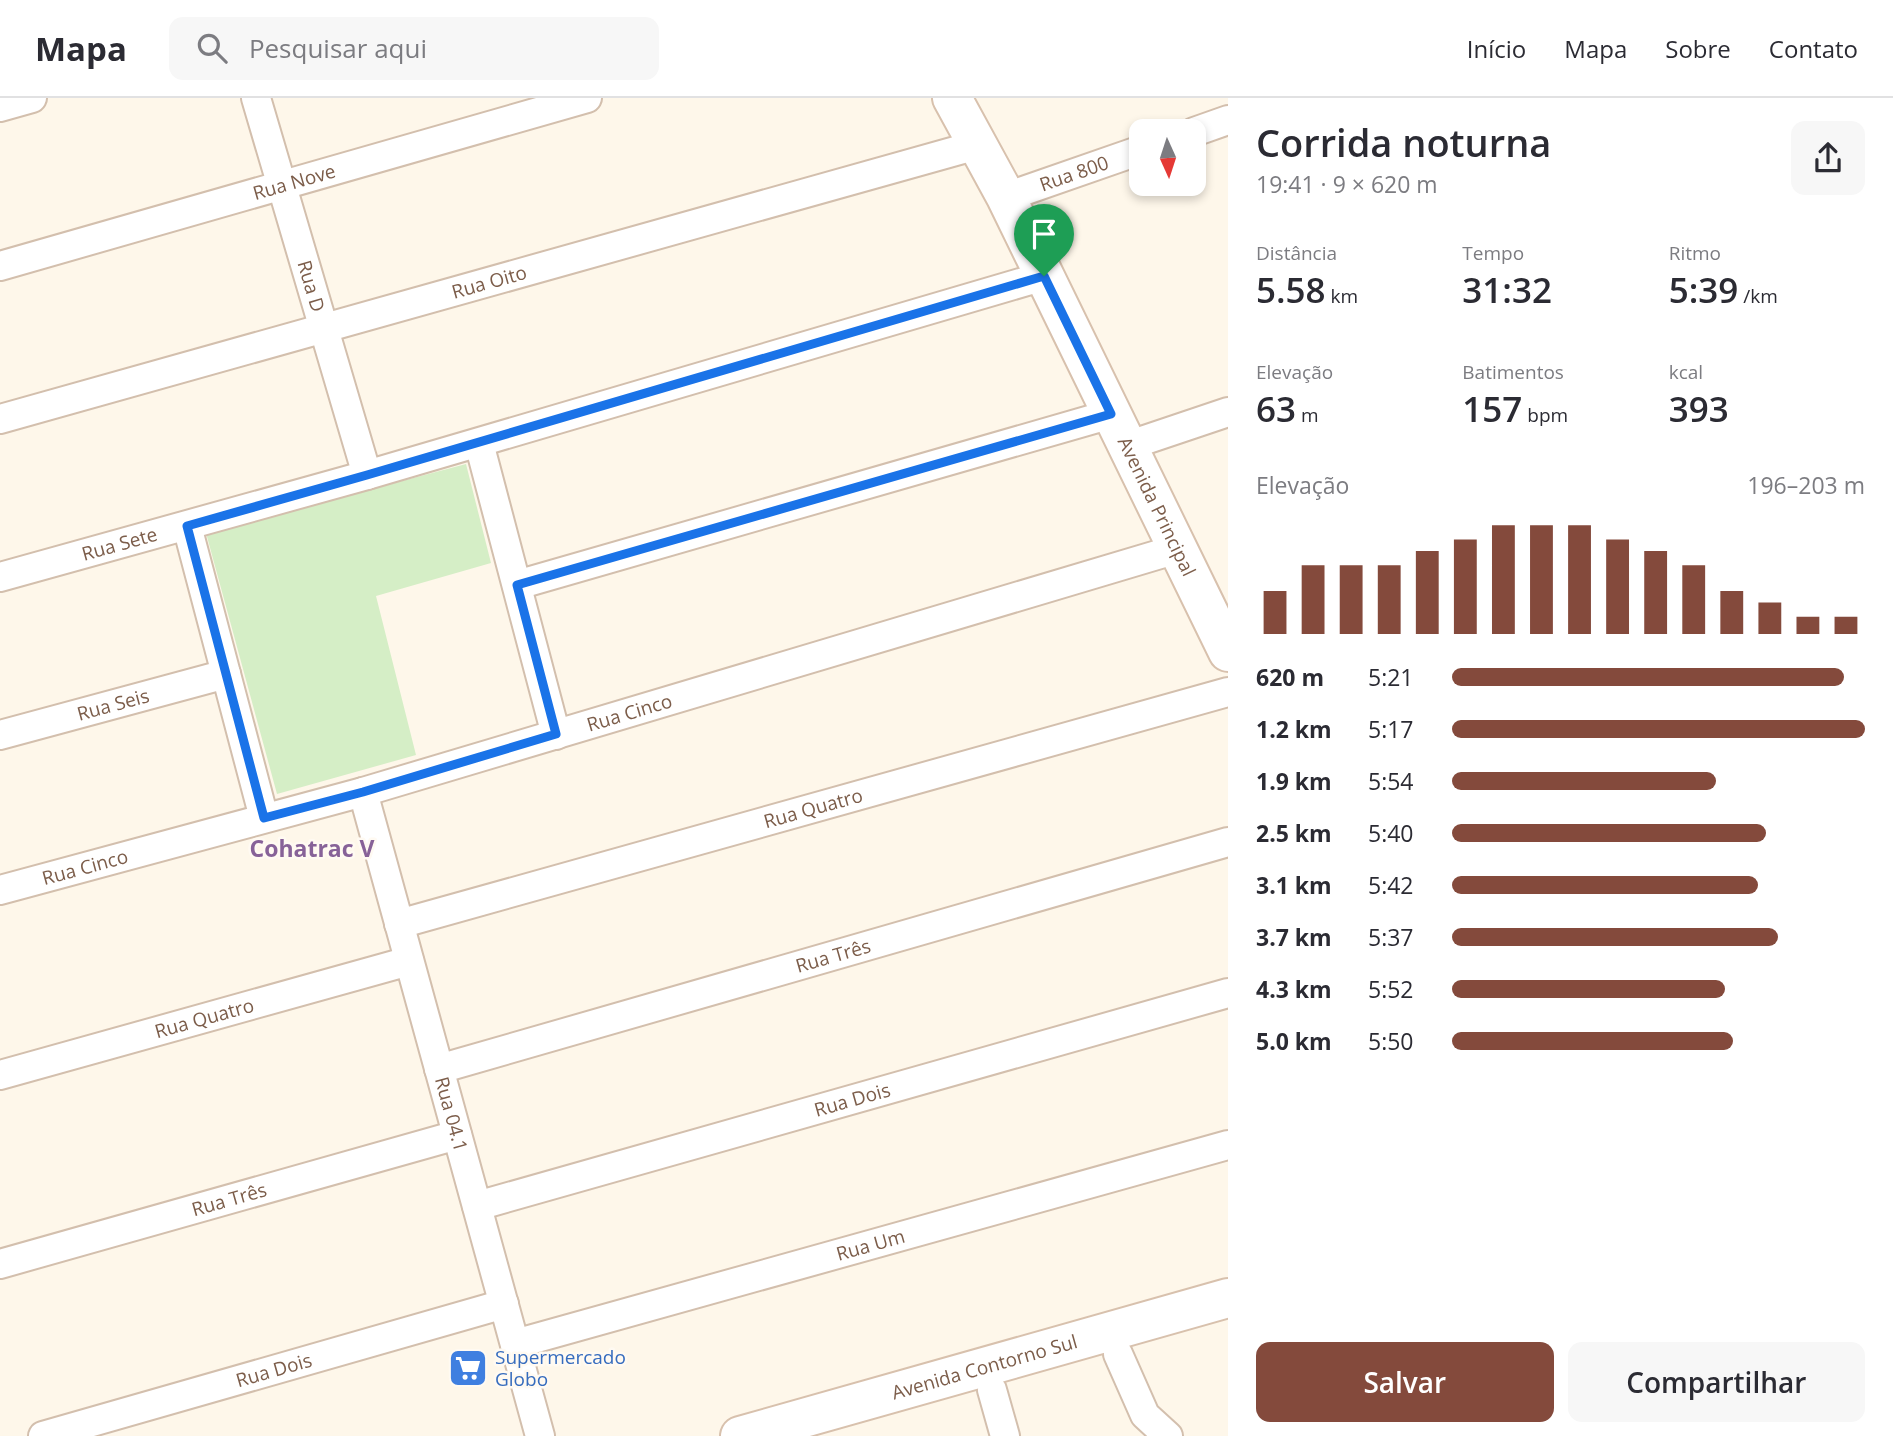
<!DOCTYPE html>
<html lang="pt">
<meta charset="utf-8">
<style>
:root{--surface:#fff;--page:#f7f7f7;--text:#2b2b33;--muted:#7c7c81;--line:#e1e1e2;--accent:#844a3c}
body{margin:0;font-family:"Open Sans",sans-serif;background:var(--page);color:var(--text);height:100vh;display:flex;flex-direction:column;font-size:26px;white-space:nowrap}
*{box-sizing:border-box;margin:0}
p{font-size:23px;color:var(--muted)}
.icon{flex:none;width:38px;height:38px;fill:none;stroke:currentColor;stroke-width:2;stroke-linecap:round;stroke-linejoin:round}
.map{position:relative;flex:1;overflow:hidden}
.drawer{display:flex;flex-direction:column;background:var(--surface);width:665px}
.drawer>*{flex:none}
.needle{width:46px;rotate:177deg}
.buttons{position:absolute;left:1129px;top:21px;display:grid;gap:14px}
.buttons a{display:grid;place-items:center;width:77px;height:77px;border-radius:14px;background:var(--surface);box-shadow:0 4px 10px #0003;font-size:35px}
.pin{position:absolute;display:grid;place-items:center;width:60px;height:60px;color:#fff;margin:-72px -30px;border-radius:50% 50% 50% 0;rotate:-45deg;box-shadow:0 0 7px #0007}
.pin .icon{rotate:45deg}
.round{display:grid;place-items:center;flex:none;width:74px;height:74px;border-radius:14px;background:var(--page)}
.headline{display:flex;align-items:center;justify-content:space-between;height:119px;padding:0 28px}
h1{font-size:38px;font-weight:600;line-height:52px}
.metrics{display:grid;grid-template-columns:repeat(3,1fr);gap:10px;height:119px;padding:7px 28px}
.metrics div{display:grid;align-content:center}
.metrics b{font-size:35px;font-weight:600}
.metrics small{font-size:19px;font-weight:400}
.metrics p{font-size:19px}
.chart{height:196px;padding:14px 28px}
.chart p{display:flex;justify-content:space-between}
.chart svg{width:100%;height:126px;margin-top:7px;stroke:var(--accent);stroke-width:6}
.cta{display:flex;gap:14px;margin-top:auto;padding:14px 28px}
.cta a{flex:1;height:80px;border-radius:14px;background:var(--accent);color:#fff;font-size:28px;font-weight:600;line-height:80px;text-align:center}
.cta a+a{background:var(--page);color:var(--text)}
ul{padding:0 28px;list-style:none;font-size:23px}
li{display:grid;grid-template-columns:112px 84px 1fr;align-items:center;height:52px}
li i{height:18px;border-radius:9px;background:var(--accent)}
header{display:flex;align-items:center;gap:42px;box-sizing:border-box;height:98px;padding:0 35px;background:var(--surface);border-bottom:2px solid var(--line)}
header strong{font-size:33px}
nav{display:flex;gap:38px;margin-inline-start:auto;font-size:24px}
.search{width:490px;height:63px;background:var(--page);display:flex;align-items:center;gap:18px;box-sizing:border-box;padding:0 24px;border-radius:14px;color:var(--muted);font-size:26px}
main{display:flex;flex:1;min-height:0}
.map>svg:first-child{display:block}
.green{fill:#d5eec6}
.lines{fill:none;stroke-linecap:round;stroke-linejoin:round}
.street-casing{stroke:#d3bfad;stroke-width:32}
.secondary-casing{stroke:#d8c1ad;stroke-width:42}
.street{stroke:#fff;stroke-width:28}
.secondary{stroke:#fff;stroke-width:38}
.route-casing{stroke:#fff;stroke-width:14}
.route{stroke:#1a73e8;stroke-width:9}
.labels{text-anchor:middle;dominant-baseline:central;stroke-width:5;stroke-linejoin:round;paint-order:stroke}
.street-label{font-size:19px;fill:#7c5d4a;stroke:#fffaf2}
.shop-label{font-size:19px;fill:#366cbe;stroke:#fffaf2;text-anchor:start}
.quarter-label{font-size:23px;font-weight:bold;fill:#876298;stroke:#fffaf2}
</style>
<header>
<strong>Mapa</strong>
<div class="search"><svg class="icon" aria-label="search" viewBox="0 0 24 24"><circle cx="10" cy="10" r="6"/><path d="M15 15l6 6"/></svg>Pesquisar aqui</div>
<nav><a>Início</a><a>Mapa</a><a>Sobre</a><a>Contato</a></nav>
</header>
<main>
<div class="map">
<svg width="1228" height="1338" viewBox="0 0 1228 1338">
<rect width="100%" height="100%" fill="#fef7ea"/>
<path class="green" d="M466,366L491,465L376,498L416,657L277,696L206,435Z"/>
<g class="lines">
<g class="street-casing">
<g id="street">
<path id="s1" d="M256,0L367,377"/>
<path d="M0,9L32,0"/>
<path d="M1194,34L1228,22"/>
<path id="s2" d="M1006,99L1141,52"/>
<path id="s3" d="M0,168L587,0"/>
<path id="s4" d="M0,321L977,47"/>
<path d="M479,345L556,637"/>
<path d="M1127,348L1228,314"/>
<path d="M187,428L264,720"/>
<path id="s5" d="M0,479L367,377L1044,178"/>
<path d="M517,487L1111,316"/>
<path id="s6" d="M0,637L226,576"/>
<path id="s7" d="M363,694L540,1338"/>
<path id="s8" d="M0,792L363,694L1177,451"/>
<path id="s9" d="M399,826L1228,594"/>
<path id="s10" d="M439,971L1228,744"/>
<path id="s11" d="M0,977L409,863"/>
<path id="s12" d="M477,1108L1228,895"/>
<path id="s13" d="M0,1166L457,1037"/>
<path id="s14" d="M515,1246L1228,1047"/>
<path d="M1118,1256L1145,1317L1168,1338"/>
<path d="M992,1292L1005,1338"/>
<path id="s15" d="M43,1338L504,1206"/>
</g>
</g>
<g class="secondary-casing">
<g id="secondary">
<path id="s16" d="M952,0L1006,99L1228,554"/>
<path id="s17" d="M740,1338L1228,1200"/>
</g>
</g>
<use href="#street" class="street"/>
<use href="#secondary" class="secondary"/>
</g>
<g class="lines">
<g class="route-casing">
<path id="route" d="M1044,178L1111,316L517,487L556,636L363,694L264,720L187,428L367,377Z"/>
</g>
<use href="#route" class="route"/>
</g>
<defs>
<g id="supermarket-square" transform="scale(2.0125)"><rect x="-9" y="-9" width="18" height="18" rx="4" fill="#3f7fe0" stroke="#fffaf2"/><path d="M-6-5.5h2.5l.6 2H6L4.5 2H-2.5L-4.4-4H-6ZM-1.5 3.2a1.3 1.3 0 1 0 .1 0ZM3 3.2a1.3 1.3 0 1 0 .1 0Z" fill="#fff"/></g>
</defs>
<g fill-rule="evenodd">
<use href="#supermarket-square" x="468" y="1270"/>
</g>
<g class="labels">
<g class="street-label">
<text stroke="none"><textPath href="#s2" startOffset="72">Rua 800</textPath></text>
<text stroke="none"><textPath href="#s3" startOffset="306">Rua Nove</textPath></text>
<text stroke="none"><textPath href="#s4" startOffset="508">Rua Oito</textPath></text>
<text stroke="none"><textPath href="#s1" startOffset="196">Rua D</textPath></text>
<text stroke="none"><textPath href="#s16" startOffset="457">Avenida Principal</textPath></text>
<text stroke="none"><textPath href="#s5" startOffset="124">Rua Sete</textPath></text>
<text stroke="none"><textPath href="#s6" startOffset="117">Rua Seis</textPath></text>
<text stroke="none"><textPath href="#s8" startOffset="654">Rua Cinco</textPath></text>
<text stroke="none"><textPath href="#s9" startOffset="430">Rua Quatro</textPath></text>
<text stroke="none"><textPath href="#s8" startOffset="88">Rua Cinco</textPath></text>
<text stroke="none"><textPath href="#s10" startOffset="410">Rua Três</textPath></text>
<text stroke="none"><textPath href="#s11" startOffset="212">Rua Quatro</textPath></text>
<text stroke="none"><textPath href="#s12" startOffset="390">Rua Dois</textPath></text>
<text stroke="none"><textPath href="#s7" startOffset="334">Rua 04.1</textPath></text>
<text stroke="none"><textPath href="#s13" startOffset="238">Rua Três</textPath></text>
<text stroke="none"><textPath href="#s14" startOffset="369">Rua Um</textPath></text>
<text stroke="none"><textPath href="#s17" startOffset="254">Avenida Contorno Sul</textPath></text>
<text stroke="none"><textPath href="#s15" startOffset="240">Rua Dois</textPath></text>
</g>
<g class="shop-label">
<text x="495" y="1259">Supermercado<tspan x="495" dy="22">Globo</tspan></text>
</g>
<g class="quarter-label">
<text x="312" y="750">Cohatrac V</text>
</g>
</g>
</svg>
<div class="buttons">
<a><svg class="needle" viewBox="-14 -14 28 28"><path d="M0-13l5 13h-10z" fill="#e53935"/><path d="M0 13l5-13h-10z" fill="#7c7c81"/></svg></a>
</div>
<div class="pin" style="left:1044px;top:178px;background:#1e9e55"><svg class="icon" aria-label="arrive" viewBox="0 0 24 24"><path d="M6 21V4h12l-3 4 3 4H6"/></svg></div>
</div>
<section class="drawer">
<div class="headline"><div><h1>Corrida noturna</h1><p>19:41 · 9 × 620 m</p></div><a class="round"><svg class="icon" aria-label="share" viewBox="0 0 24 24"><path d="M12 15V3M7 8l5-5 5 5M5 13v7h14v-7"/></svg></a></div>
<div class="metrics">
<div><p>Distância</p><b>5.58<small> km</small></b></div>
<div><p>Tempo</p><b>31:32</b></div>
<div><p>Ritmo</p><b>5:39<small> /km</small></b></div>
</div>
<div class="metrics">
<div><p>Elevação</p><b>63<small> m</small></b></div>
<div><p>Batimentos</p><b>157<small> bpm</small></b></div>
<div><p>kcal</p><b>393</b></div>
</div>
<div class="chart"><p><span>Elevação</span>196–203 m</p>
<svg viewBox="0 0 160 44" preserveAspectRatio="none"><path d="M5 44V29M15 44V20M25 44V20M35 44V20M45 44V15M55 44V11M65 44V6M75 44V6M85 44V6M95 44V11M105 44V15M115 44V20M125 44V29M135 44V33M145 44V38M155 44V38"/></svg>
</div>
<ul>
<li><b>620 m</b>5:21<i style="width:95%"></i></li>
<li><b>1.2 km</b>5:17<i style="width:100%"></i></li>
<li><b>1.9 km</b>5:54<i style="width:64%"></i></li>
<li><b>2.5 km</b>5:40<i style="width:76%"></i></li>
<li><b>3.1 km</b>5:42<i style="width:74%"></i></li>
<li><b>3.7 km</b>5:37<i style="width:79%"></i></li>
<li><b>4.3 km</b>5:52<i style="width:66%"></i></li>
<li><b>5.0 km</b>5:50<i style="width:68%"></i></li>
</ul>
<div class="cta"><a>Salvar</a><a>Compartilhar</a></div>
</section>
</main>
